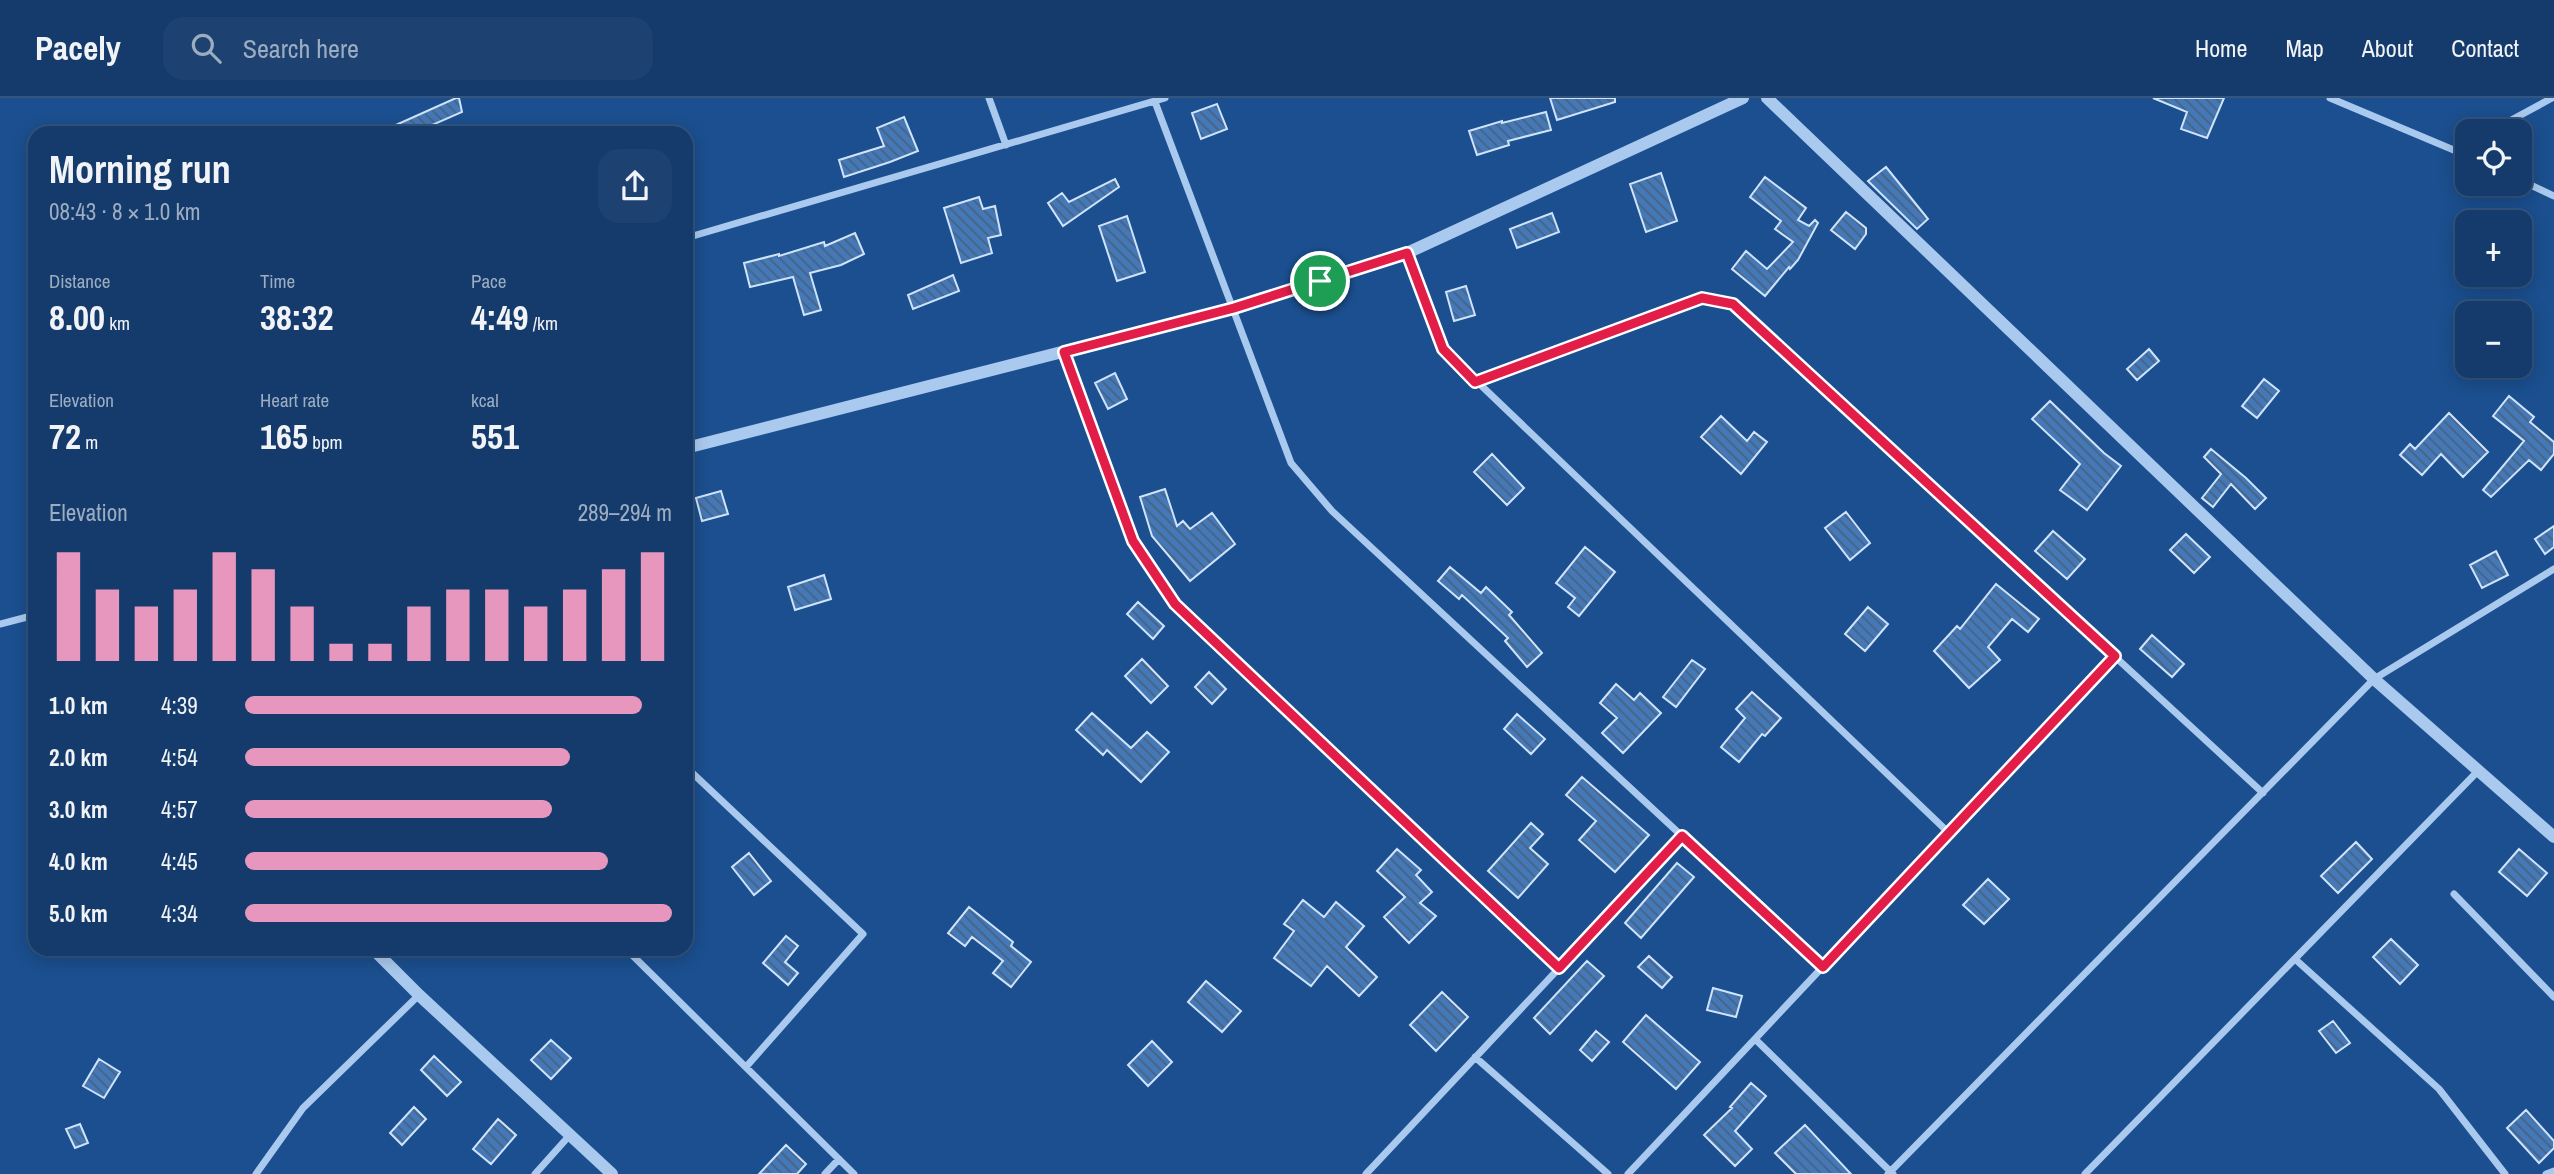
<!DOCTYPE html>
<meta charset="utf-8">
<style>
:root{--surface:#143b6b;--page:#1d4271;--text:#f1f3f6;--muted:#9dadc1;--line:#33557e;--accent:#e797bd}
body{margin:0;font-family:"Archivo Narrow",sans-serif;background:var(--page);color:var(--text);height:100vh;display:flex;flex-direction:column;font-size:26px;white-space:nowrap}
*{box-sizing:border-box;margin:0}
p{font-size:23px;color:var(--muted)}
.icon{flex:none;width:38px;height:38px;fill:none;stroke:currentColor;stroke-width:2;stroke-linecap:round;stroke-linejoin:round}
.map{position:relative;flex:1;overflow:hidden}
.side{position:absolute;left:28px;top:28px;width:665px;height:830px;display:flex;flex-direction:column;background:var(--surface);border-radius:21px;box-shadow:0 4px 18px #0003,0 0 0 2px var(--line)}
.side>*{flex:none}
.controls{position:absolute;left:2455px;top:21px;display:grid;gap:14px}
.controls a{display:grid;place-items:center;width:77px;height:77px;border-radius:14px;background:var(--surface);box-shadow:0 4px 18px #0003,0 0 0 2px var(--line);font-size:35px}
.pin{position:absolute;display:grid;place-items:center;width:60px;height:60px;color:#fff;margin:-30px;border:4px solid #fff;border-radius:50%;box-shadow:0 2px 7px #0007}
.round{display:grid;place-items:center;flex:none;width:74px;height:74px;border-radius:21px;background:var(--page)}
.overview{display:flex;align-items:center;justify-content:space-between;height:119px;padding:0 21px}
h1{font-size:38px;font-weight:700;line-height:52px}
.figures{display:grid;grid-template-columns:repeat(3,1fr);gap:10px;height:119px;padding:7px 21px}
.figures div{display:grid;align-content:center}
.figures b{font-size:35px;font-weight:700}
.figures small{font-size:19px;font-weight:400}
.figures p{font-size:19px}
.chart{height:196px;padding:14px 21px}
.chart p{display:flex;justify-content:space-between}
.chart svg{width:100%;height:126px;margin-top:7px;stroke:var(--accent);stroke-width:6}
ul{padding:0 21px;list-style:none;font-size:23px}
li{display:grid;grid-template-columns:112px 84px 1fr;align-items:center;height:52px}
li i{height:18px;border-radius:9px;background:var(--accent)}
header{display:flex;align-items:center;gap:42px;box-sizing:border-box;height:98px;padding:0 35px;background:var(--surface);border-bottom:2px solid var(--line)}
header strong{font-size:33px}
nav{display:flex;gap:38px;margin-inline-start:auto;font-size:24px}
.search{width:490px;height:63px;background:var(--page);display:flex;align-items:center;gap:18px;box-sizing:border-box;padding:0 24px;border-radius:21px;color:var(--muted);font-size:26px}
.map>svg:first-child{display:block}
.building{fill:url(#building-back-hatch);stroke:#cfe3fa;stroke-width:2}
.lines{fill:none;stroke-linecap:round;stroke-linejoin:round}
.minor{stroke:#a9c9ee;stroke-width:7}
.tertiary{stroke:#a9c9ee;stroke-width:12}
.route-casing{stroke:#fff;stroke-width:14}
.route{stroke:#e11d48;stroke-width:9}
</style>
<header>
<strong>Pacely</strong>
<div class="search"><svg class="icon" aria-label="search" viewBox="0 0 24 24"><circle cx="10" cy="10" r="6"/><path d="M15 15l6 6"/></svg>Search here</div>
<nav><a>Home</a><a>Map</a><a>About</a><a>Contact</a></nav>
</header>
<div class="map">
<svg width="2554" height="1076" viewBox="0 0 2554 1076">
<defs>
<pattern id="building-back-hatch" width="6" height="6" patternUnits="userSpaceOnUse" patternTransform="scale(1.75)"><rect width="6" height="6" fill="#4478b7"/><path d="M-1 5l2 2M0 0l6 6M5-1l2 2" fill="none" stroke="#486282"/></pattern>
</defs>
<rect width="100%" height="100%" fill="#1b4f8f"/>
<path class="building" d="M456,0H459L462,14L414,35H378Z
M1550,0H1615V4L1557,22Z
M2153,0H2224L2207,40L2181,31L2187,14Z
M1217,6L1227,31L1201,41L1192,15Z
M1546,14L1551,32L1508,43L1509,47L1477,57L1469,33L1502,23V25Z
M904,19L918,53L890,64L844,79L839,62L884,48L877,30Z
M1886,69L1928,121L1917,131L1868,83Z
M1661,75L1677,123L1646,134L1630,86Z
M1765,79L1806,110L1798,122L1809,128L1815,122L1818,125L1798,162L1790,171L1789,169L1765,198L1732,171L1746,153L1767,171L1793,144L1775,131L1781,123L1750,99Z
M1115,81L1119,89L1063,128L1048,105L1062,95L1069,104Z
M979,99L983,111L995,108L1001,137L988,140L992,155L961,165L944,110Z
M1846,114L1866,130V136L1855,151L1831,132Z
M1552,115L1559,134L1517,150L1510,131Z
M1127,118L1145,174L1117,183L1099,128Z
M855,135L864,156L841,167L810,175L821,212L804,217L793,179L750,189L744,165L779,156V158L824,144L825,148Z
M953,177L959,193L913,211L908,197Z
M1466,188L1475,217L1454,223L1446,194Z
M2149,251L2159,263L2137,282L2127,271Z
M1115,275L1127,301L1108,311L1095,285Z
M2264,281L2279,293L2257,320L2242,308Z
M2509,298L2534,319L2530,324L2554,344V356L2541,372L2529,362L2491,399L2483,392L2524,343L2493,318Z
M2050,303L2104,355L2121,368L2087,412L2060,392L2080,366L2032,321Z
M2449,315L2488,354L2463,379L2441,356L2422,377L2400,357L2410,346L2415,351Z
M1721,318L1747,343L1754,334L1767,344L1741,376L1701,339Z
M2211,351L2246,380L2266,400L2255,411L2231,386L2213,409L2202,400L2221,376L2204,359Z
M1492,356L1524,390L1507,407L1474,374Z
M1165,391L1177,428L1183,423L1190,431L1212,415L1235,446L1190,483L1152,438L1140,399Z
M721,393L728,416L702,423L696,400Z
M1846,414L1870,445L1850,462L1825,430Z
M2554,428V449L2545,456L2535,441Z
M2053,433L2085,461L2067,481L2035,453Z
M2186,436L2210,459L2194,475L2170,452Z
M1585,449L1615,474L1579,518L1568,509L1575,500L1556,485Z
M2496,453L2508,477L2482,490L2470,467Z
M1450,469L1481,495L1486,489L1512,514L1509,517L1542,555L1527,569L1505,543L1508,540L1462,497L1459,501L1438,483Z
M824,477L831,501L795,512L788,489Z
M1996,486L2039,521L2028,534L2012,521L1988,549L2000,562L1969,590L1934,553L1957,528L1960,531Z
M1138,504L1164,528L1153,541L1127,516Z
M1868,509L1888,526L1865,553L1845,536Z
M2152,537L2184,566L2172,579L2140,551Z
M1142,561L1168,588L1151,605L1125,578Z
M1692,562L1705,571L1676,609L1663,599Z
M1209,574L1226,591L1212,606L1195,589Z
M1616,586L1634,602L1640,595L1661,615L1623,655L1602,635L1617,620L1600,605Z
M1752,594L1781,620L1765,638L1762,636L1739,664L1721,649L1745,620L1736,611Z
M1092,615L1131,650L1147,634L1169,654L1141,684L1107,652L1103,657L1076,632Z
M1517,616L1545,641L1531,656L1504,631Z
M1582,679L1649,737L1615,774L1579,742L1596,723L1566,697Z
M1531,725L1543,736L1530,750L1548,766L1518,800L1488,773Z
M2356,744L2372,761L2338,795L2321,778Z
M1397,751L1421,772L1416,777L1432,794L1420,805L1436,818L1409,845L1384,819L1405,799L1377,773Z
M2519,751L2547,775L2527,798L2499,774Z
M749,755L771,783L754,797L732,769Z
M1677,765L1694,779L1641,840L1625,825Z
M1988,781L2009,801L1984,826L1963,807Z
M1303,802L1324,819L1336,804L1364,828L1346,849L1377,879L1359,898L1327,868L1311,888L1274,860L1294,833L1284,826Z
M969,809L1013,844L1011,848L1031,864L1011,889L993,875L1003,863L972,839L965,848L948,835Z
M786,838L798,848L785,864L798,875L788,887L763,865Z
M2391,841L2418,867L2400,886L2373,859Z
M1649,858L1672,879L1662,890L1638,869Z
M1587,863L1604,878L1550,936L1534,920Z
M1206,883L1241,913L1222,934L1188,904Z
M1713,890L1742,898L1736,919L1707,912Z
M1442,894L1468,919L1436,953L1410,927Z
M1646,917L1700,964L1676,991L1623,944Z
M2333,923L2350,945L2336,955L2319,933Z
M1596,933L1609,944L1592,963L1580,952Z
M551,942L571,960L551,981L531,962Z
M1152,943L1172,964L1148,988L1128,967Z
M434,958L461,984L447,998L421,972Z
M99,961L120,974L104,1000L83,988Z
M1751,985L1766,998L1735,1033L1752,1051L1735,1068L1704,1037L1732,1010L1730,1009Z
M414,1009L426,1021L402,1047L390,1035Z
M2526,1012L2554,1043V1050L2539,1065L2507,1030Z
M498,1021L516,1037L491,1066L473,1051Z
M80,1026L88,1045L75,1050L66,1031Z
M1805,1027L1851,1076H1796L1775,1055Z
M786,1047L806,1066L797,1076H759Z"/>
<g class="lines">
<path class="minor" d="M989,0L1006,47
M2330,0L2468,58
M1155,4L1291,365L1332,413L1823,869
M2491,33L2552,0
M2520,82L2554,98
M686,140L1165,0
M1407,155L1443,251L1949,735
M1064,254L1133,443L1175,506L1559,870
M1475,284L1702,200L1733,207L2263,695
M0,526L35,517
M686,669L863,836L746,969
M2454,796L2554,899
M625,850L854,1076
M2295,861L2439,991L2505,1076
M1755,941L1893,1076
M1475,959L1608,1076
M256,1076L303,1010L419,897
M535,1076L569,1038
M825,1076L839,1061
M1366,1076L1682,739
M1628,1076L2115,558
M1888,1076L2374,581L2554,471
M2085,1076L2478,673
M2546,1076L2554,1073"/>
<path class="tertiary" d="M1767,0L2374,581L2554,739
M686,350L1234,210L1407,155L1743,0
M372,850L419,897L612,1076"/>
</g>
<g class="lines">
<g class="route-casing">
<path id="route" d="M1407,155L1443,251L1475,284L1702,200L1733,206L2115,558L1823,869L1682,738L1559,870L1175,506L1133,443L1064,254L1234,210Z"/>
</g>
<use href="#route" class="route"/>
</g>
</svg>
<div class="controls">
<a><svg class="icon" aria-label="locate" viewBox="0 0 24 24"><circle cx="12" cy="12" r="6"/><path d="M12 2v4M12 18v4M2 12h4M18 12h4"/></svg></a>
<a>+</a>
<a>−</a>
</div>
<div class="pin" style="left:1320px;top:183px;background:#1e9e55"><svg class="icon" aria-label="arrive" viewBox="0 0 24 24"><path d="M6 21V4h12l-3 4 3 4H6"/></svg></div>
<section class="side">
<div class="overview"><div><h1>Morning run</h1><p>08:43 · 8 × 1.0 km</p></div><a class="round"><svg class="icon" aria-label="share" viewBox="0 0 24 24"><path d="M12 15V3M7 8l5-5 5 5M5 13v7h14v-7"/></svg></a></div>
<div class="figures">
<div><p>Distance</p><b>8.00<small> km</small></b></div>
<div><p>Time</p><b>38:32</b></div>
<div><p>Pace</p><b>4:49<small> /km</small></b></div>
</div>
<div class="figures">
<div><p>Elevation</p><b>72<small> m</small></b></div>
<div><p>Heart rate</p><b>165<small> bpm</small></b></div>
<div><p>kcal</p><b>551</b></div>
</div>
<div class="chart"><p><span>Elevation</span>289–294 m</p>
<svg viewBox="0 0 160 44" preserveAspectRatio="none"><path d="M5 44V6M15 44V19M25 44V25M35 44V19M45 44V6M55 44V12M65 44V25M75 44V38M85 44V38M95 44V25M105 44V19M115 44V19M125 44V25M135 44V19M145 44V12M155 44V6"/></svg>
</div>
<ul>
<li><b>1.0 km</b>4:39<i style="width:93%"></i></li>
<li><b>2.0 km</b>4:54<i style="width:76%"></i></li>
<li><b>3.0 km</b>4:57<i style="width:72%"></i></li>
<li><b>4.0 km</b>4:45<i style="width:85%"></i></li>
<li><b>5.0 km</b>4:34<i style="width:100%"></i></li>
</ul>
</section>
</div>
